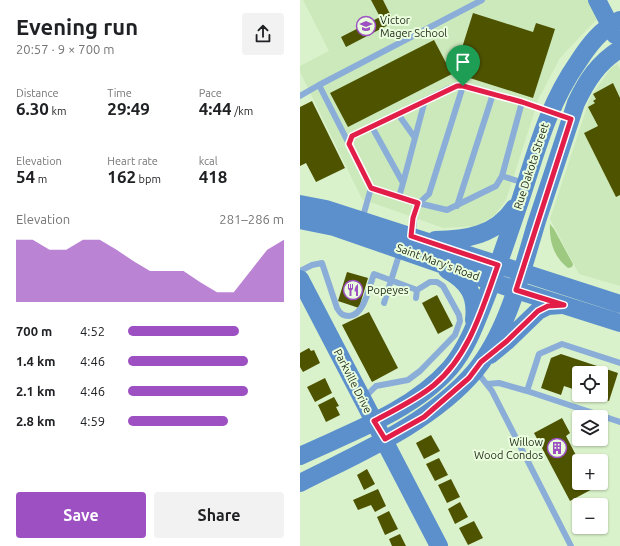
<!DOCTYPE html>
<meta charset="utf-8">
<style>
:root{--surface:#fff;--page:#f2f2f2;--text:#202124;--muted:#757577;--accent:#9d50c2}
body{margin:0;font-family:Ubuntu,sans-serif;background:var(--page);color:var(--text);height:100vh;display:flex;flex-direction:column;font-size:15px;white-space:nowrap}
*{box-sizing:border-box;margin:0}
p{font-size:13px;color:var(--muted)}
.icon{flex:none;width:22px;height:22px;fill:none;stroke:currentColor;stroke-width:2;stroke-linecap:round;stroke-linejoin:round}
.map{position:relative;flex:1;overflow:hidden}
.sheet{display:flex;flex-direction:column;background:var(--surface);width:300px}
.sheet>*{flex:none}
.tools{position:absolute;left:272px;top:366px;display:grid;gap:8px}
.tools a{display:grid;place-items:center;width:36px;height:36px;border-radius:4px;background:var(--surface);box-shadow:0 1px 3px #0004;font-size:20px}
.pin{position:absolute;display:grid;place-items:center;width:34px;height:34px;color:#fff;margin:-41px -17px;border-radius:50% 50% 50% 0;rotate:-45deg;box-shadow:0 0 4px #0007}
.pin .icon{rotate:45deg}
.round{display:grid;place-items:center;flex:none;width:42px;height:42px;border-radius:4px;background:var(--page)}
.headline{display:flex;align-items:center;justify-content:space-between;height:68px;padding:0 16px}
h1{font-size:22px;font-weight:700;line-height:30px}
.metrics{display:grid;grid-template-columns:repeat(3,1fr);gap:6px;height:68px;padding:4px 16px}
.metrics div{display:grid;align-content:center}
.metrics b{font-size:17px;font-weight:700}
.metrics small{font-size:11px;font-weight:400}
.metrics p{font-size:11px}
.chart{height:112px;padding:8px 16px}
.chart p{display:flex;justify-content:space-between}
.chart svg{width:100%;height:72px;margin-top:4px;fill:var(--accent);opacity:.7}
.button{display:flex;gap:8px;margin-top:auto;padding:8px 16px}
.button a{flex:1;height:46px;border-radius:4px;background:var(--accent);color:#fff;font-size:16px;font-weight:700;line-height:46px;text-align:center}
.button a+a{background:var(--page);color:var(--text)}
ul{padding:0 16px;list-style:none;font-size:13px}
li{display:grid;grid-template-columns:64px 48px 1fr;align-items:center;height:30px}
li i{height:10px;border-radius:5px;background:var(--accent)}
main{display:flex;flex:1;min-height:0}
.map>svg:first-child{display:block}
.built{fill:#cce9bb}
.green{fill:#9dc980}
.building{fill:#4e5300}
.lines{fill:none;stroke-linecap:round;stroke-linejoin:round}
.lane{stroke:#8baed8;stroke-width:6}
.secondary{stroke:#5c90cd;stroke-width:18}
.route-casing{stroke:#fff;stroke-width:8}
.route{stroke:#e11d48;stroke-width:5}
.labels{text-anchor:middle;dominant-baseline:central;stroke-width:4;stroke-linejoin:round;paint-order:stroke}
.poi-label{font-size:11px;fill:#1d2617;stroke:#eafede;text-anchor:start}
.street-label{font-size:11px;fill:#1d2617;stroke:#eafede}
</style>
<main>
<section class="sheet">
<div class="headline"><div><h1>Evening run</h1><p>20:57 · 9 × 700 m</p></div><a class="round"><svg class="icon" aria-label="share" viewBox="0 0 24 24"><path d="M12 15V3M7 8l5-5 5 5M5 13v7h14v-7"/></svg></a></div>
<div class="metrics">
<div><p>Distance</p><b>6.30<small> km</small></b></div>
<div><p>Time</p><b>29:49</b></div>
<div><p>Pace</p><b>4:44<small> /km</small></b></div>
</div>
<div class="metrics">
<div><p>Elevation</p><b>54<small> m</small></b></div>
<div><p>Heart rate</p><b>162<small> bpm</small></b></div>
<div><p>kcal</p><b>418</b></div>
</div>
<div class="chart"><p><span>Elevation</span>281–286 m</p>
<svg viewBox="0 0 160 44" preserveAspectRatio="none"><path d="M0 44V6L10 6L20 12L30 12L40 6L50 6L60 12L70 19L80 25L90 25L100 25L110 32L120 38L130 38L140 25L150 12L160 6V44z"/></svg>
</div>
<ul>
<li><b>700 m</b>4:52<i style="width:71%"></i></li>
<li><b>1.4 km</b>4:46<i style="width:77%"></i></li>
<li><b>2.1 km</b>4:46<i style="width:77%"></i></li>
<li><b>2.8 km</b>4:59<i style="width:64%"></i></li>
</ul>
<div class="button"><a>Save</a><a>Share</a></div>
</section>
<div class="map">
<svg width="320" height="546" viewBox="0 0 320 546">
<rect width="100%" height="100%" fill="#daf2cb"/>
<path class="built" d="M3,0H290L298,18L260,58L239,98L206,200L195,215L177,226L143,228L62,199L0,72V66L29,51Z
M317,64L320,69V286L279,274L250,219L290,98L310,69Z"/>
<path class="green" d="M250,224L254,229L273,264L272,267L268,268C254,257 249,242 250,224Z"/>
<path class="building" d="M71,0H83L94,22L46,47L41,37L80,17Z
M173,13L233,32L236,23L255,29L233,98L154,73Z
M134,40L152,74L48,127L30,93Z
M313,83L320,98V195L316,197L284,133L298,126L288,107L295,103L293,101L296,99L293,94Z
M12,101L45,168L16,182L6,163L0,166V107Z
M47,272L68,278L59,308L38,301Z
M137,295L153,326L138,334L122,303Z
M69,312L98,368L72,382L42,325Z
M9,348L11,351L14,350L20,363L3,372L0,367V353Z
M261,354L318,373L309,401L293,395H301V373H279V391L264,386L261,395L241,388L251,358Z
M25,378L32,393L15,402L7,387Z
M34,397L39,406L36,407L40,415L26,422L18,405Z
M262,418L270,433L266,436L279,461V483H296L298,486L270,501L234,433Z
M131,435L140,451L124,459L116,443Z
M139,458L148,475L135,481L126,464Z
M67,469L75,484L64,490L57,475Z
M151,479L160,497L147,503L138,485Z
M78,489L86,506L75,512L71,505L58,510L53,500Z
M160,502L168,517L155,524L148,509Z
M89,511L98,529L85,535L77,517Z
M174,521L183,538L168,545L159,528Z
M100,534L106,546H92L89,539Z"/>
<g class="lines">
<path class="lane" d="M0,96L19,85
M98,114L115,138L103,183
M72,127L103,183L99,197
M115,138L125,100
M49,144L19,85L182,0
M202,176L224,183
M71,188L118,203L147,210L196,186L202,176L222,102
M157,206L193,94
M62,220L71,188L49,144L52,136L150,88C171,81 246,111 269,119
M112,235C117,212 109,211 129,194L163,86
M0,271L12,265L22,263L37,308C40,313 42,316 49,316C65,315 69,286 74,274L117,290L116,298
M84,303L100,252
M177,372L192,391L271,546
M187,384L199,383L227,391L239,354L262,344L320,363
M227,391L320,422
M64,398L76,386L108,380L120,371L155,335L160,321L159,315L143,286L137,282H130L117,290"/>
<path class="secondary" d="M297,0L315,35
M0,204L26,209L320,304
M0,220L34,227L216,290L320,323
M135,240C166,240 196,235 214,208
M147,270C168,282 177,295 174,320
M0,279L139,546
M190,355L207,341L238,311L248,306L261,305
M0,456C51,432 112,411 150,368C168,347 177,320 187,295C199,263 210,231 221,198C237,149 248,105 278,62C289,45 301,29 320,20
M0,483C59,453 131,423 175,371C208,331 222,270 237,221C250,182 263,142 276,103C287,80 298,63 320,49"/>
</g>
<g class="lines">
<g class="route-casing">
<path id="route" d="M157,86H163L222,102L271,119L216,290L264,305L248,306L238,311L207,341L181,362L169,378L124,417L85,439L74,421C94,410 116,400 134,385C170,355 183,306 198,265L111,236L113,218L118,203L71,188L49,144L52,136Z"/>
</g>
<use href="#route" class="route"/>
</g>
<defs>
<g id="school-ring" transform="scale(1)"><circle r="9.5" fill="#eafede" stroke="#9d50c2" stroke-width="1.5"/><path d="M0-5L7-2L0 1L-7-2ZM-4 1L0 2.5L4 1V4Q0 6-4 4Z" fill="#9d50c2"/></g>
<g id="restaurant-ring" transform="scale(1)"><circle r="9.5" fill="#eafede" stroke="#9d50c2" stroke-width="1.5"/><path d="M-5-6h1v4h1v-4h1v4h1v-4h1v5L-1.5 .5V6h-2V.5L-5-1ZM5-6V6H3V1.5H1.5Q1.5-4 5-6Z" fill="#9d50c2"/></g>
<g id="building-ring" transform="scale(1)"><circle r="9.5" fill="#eafede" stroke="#9d50c2" stroke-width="1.5"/><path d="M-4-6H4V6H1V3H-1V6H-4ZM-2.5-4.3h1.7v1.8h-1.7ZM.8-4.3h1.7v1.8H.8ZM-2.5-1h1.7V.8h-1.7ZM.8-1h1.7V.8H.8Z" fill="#9d50c2"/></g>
</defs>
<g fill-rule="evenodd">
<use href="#school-ring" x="66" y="26"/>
<use href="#restaurant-ring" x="53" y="290"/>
<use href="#building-ring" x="257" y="448"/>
</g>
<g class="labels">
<g class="poi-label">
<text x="80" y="20">Victor<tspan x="80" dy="13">Mager School</tspan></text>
<text x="67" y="290">Popeyes</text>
<text x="243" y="442" text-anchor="end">Willow<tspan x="243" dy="13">Wood Condos</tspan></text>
</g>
<g class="street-label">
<text transform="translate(231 166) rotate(-72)">Rue Dakota Street</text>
<text transform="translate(138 262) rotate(20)">Saint Mary's Road</text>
<text transform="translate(53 381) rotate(63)">Parkville Drive</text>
</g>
</g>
</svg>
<div class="tools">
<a><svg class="icon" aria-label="locate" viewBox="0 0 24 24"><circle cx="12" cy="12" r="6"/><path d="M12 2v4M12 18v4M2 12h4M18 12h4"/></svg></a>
<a><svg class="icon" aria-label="layers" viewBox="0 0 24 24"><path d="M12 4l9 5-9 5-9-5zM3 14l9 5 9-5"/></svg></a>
<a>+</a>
<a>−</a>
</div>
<div class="pin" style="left:163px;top:86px;background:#1e9e55"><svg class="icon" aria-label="arrive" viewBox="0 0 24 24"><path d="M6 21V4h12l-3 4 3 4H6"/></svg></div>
</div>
</main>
